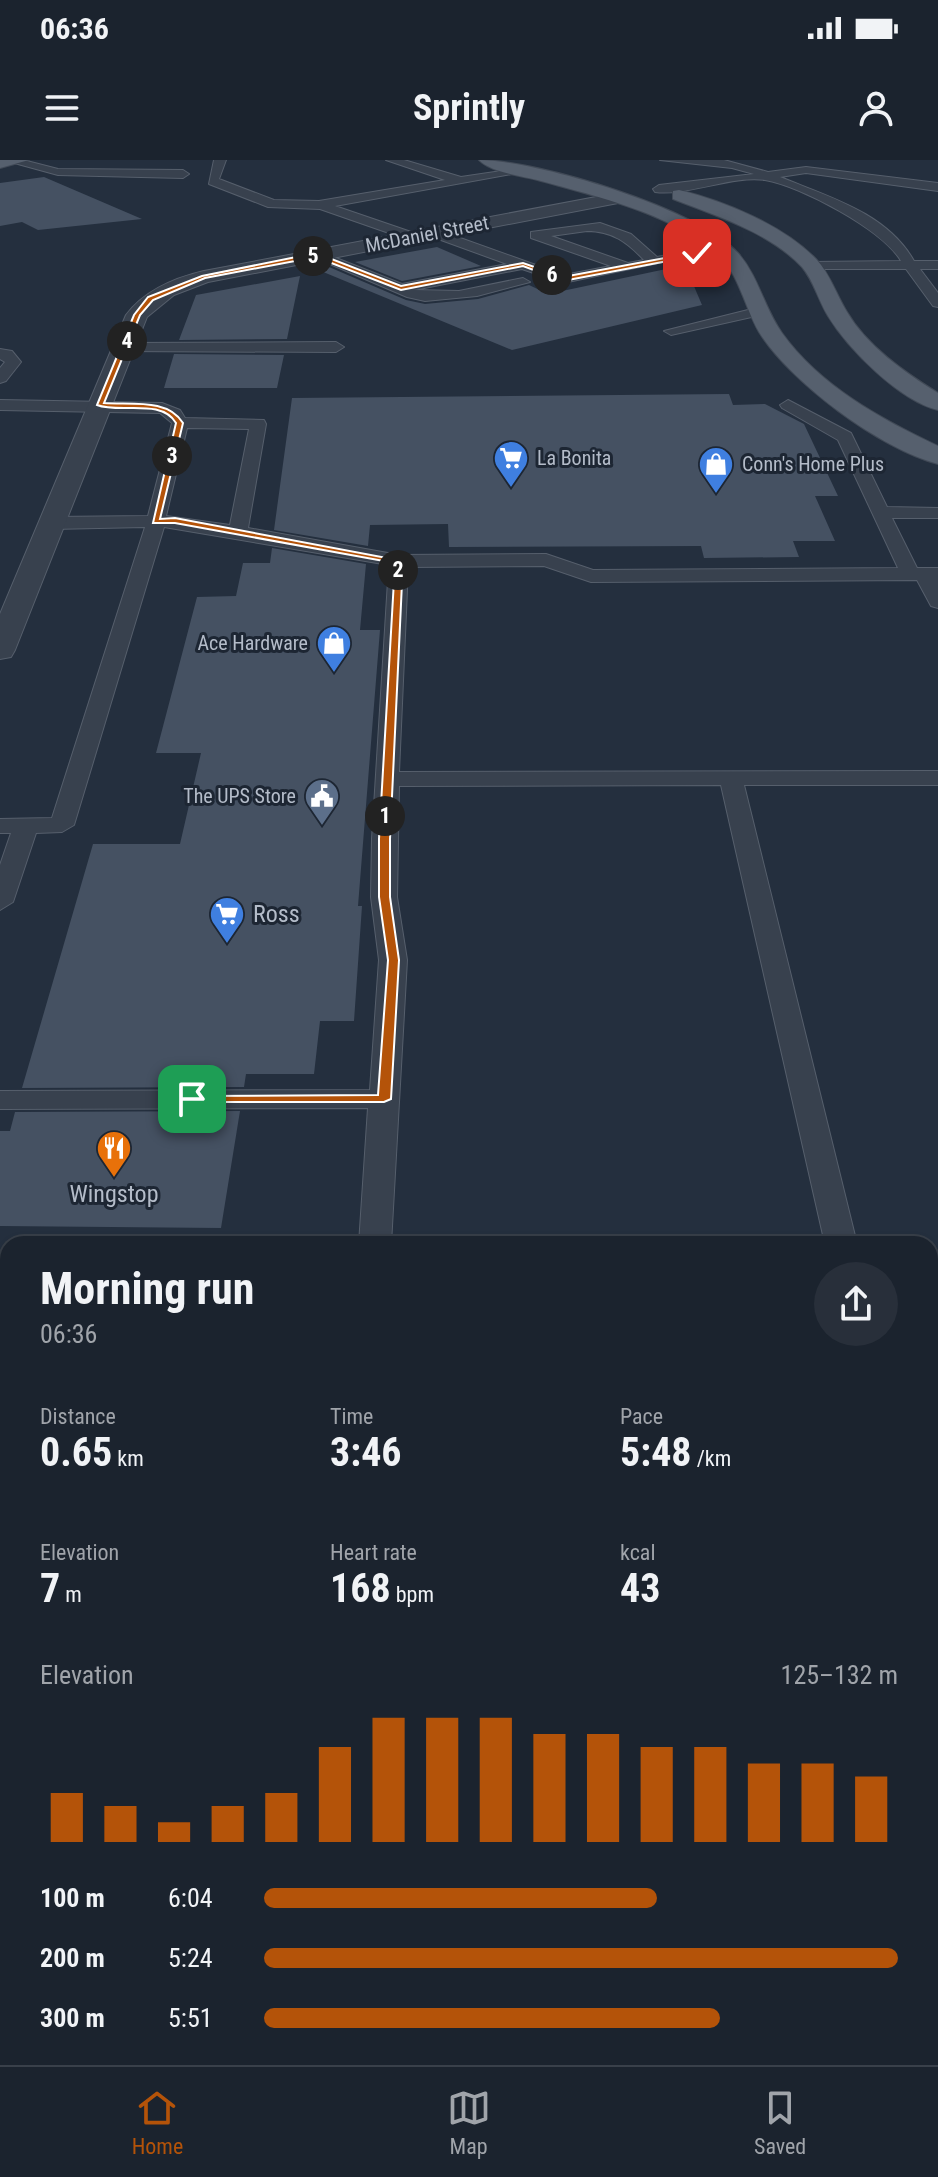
<!DOCTYPE html>
<meta charset="utf-8">
<style>
:root{--surface:#1b232e;--page:#282f3a;--text:#f1f3f6;--muted:#a0a4aa;--line:#39404a;--accent:#b45309}
body{margin:0;font-family:"Roboto Condensed",sans-serif;background:var(--page);color:var(--text);height:100vh;display:flex;flex-direction:column;font-size:30px;white-space:nowrap}
*{box-sizing:border-box;margin:0}
p{font-size:26px;color:var(--muted)}
.icon{flex:none;width:44px;height:44px;fill:none;stroke:currentColor;stroke-width:2;stroke-linecap:round;stroke-linejoin:round}
.map{position:relative;flex:1;overflow:hidden}
.panel{position:absolute;left:0px;top:1076px;width:938px;height:830px;display:flex;flex-direction:column;background:var(--surface);border-radius:24px 24px 0 0;box-shadow:0 2px 6px #0004,0 0 0 2px var(--line)}
.panel>*{flex:none}
.pin{position:absolute;display:grid;place-items:center;width:68px;height:68px;color:#fff;margin:-34px;border-radius:16px;box-shadow:0 4px 12px #0006}
.km{position:absolute;width:40px;height:40px;margin:-20px;border-radius:50%;background:#222;color:#fff;font-size:22px;line-height:40px;text-align:center}
.round{display:grid;place-items:center;flex:none;width:84px;height:84px;border-radius:42px;background:var(--page)}
.overview{display:flex;align-items:center;justify-content:space-between;height:136px;padding:0 40px}
h1{font-size:44px;font-weight:700;line-height:60px}
.stats{display:grid;grid-template-columns:repeat(3,1fr);gap:12px;height:136px;padding:8px 40px}
.stats div{display:grid;align-content:center}
.stats b{font-size:40px;font-weight:700}
.stats small{font-size:22px;font-weight:400}
.stats p{font-size:22px}
.chart{height:224px;padding:16px 40px}
.chart p{display:flex;justify-content:space-between}
.chart svg{width:100%;height:144px;margin-top:8px;stroke:var(--accent);stroke-width:6}
ul{padding:0 40px;list-style:none;font-size:26px}
li{display:grid;grid-template-columns:128px 96px 1fr;align-items:center;height:60px}
li i{height:20px;border-radius:10px;background:var(--accent)}
.status{display:flex;justify-content:space-between;align-items:center;height:56px;padding:0 40px;background:var(--surface);direction:ltr}
.status svg{height:22px;fill:currentColor}
header{display:flex;justify-content:space-between;align-items:center;height:104px;padding:0 40px;background:var(--surface);font-size:36px;font-weight:700}
.tab-bar{display:flex;justify-content:space-around;align-items:center;height:112px;border-top:2px solid var(--line);background:var(--surface);font-size:22px;color:var(--muted)}
.tab-bar a{display:grid;justify-items:center;gap:4px}
.tab-bar .selected{color:var(--accent)}
.map>svg:first-child{display:block}
.building{fill:#455162}
.lines{fill:none;stroke-linecap:round;stroke-linejoin:round}
.service-casing{stroke:#565f6c;stroke-width:2}
.minor-casing{stroke:#565f6c;stroke-width:2}
.primary-casing{stroke:#414a57;stroke-width:2}
.service{fill:#38414e;fill-rule:evenodd}
.minor{fill:#38414e;fill-rule:evenodd}
.primary{fill:#56606e;fill-rule:evenodd}
.route{fill:#b45309;stroke:#fff;stroke-width:2}
.labels{text-anchor:middle;dominant-baseline:central;stroke-width:6;stroke-linejoin:round;paint-order:stroke}
.far-street-label{font-size:20px;fill:#b4bcc9;stroke:#1d2633}
.far-poi-label{font-size:20px;fill:#b4bcc9;stroke:#1d2633;text-anchor:start}
.poi-label{font-size:24px;fill:#b4bcc9;stroke:#1d2633;text-anchor:start}
</style>
<div class="status"><b>06:36</b><svg viewBox="0 0 49 12"><path d="M0 12V9h3v3zM5 12V6h3v6zM10 12V3h3v9zM15 12V0h3v12zM26 1h20v11H26zM47 4h2v5h-2z"/></svg></div>
<header><svg class="icon" aria-label="menu" viewBox="0 0 24 24"><path d="M4 6h16M4 12h16M4 18h16"/></svg>Sprintly<svg class="icon" aria-label="person" viewBox="0 0 24 24"><circle cx="12" cy="8" r="4"/><path d="M4 21q1-7 8-7t8 7"/></svg></header>
<div class="map">
<svg width="938" height="1905" viewBox="0 0 938 1905">
<rect width="100%" height="100%" fill="#242f3e"/>
<path class="building" d="M44,17L142,59L38,70L22,62L0,66V23Z
M437,87L481,106L402,121L355,102Z
M685,105L702,145L512,190L316,109L329,107L406,140L425,144L478,139L529,125L548,134Z
M300,116L287,179L179,180L196,135Z
M174,194L284,195L277,228H164Z
M729,234L733,245L765,244L804,264L838,336H815L835,381H793L799,397L704,398L701,386L449,387L448,364L370,365L368,386L274,370L292,238Z
M272,388L366,404L360,470H380L358,746H362L354,861H320L314,914H246L244,927L22,928L93,684H180L201,593H156L197,437L236,436L243,403H270Z
M240,951L221,1068L0,1066V971H10L15,952Z"/>
<g class="lines">
<g class="service-casing">
<path id="service" d="M23,0L58,9L183,10L189,14L183,18L58,15L7,1Z
M214,0H226L219,19L274,40L319,41L445,20L386,0H404L461,17L522,8L528,11L335,46L417,74L418,77L412,81L320,49L268,47L209,24Z
M660,0H724L768,12L806,7L938,23V31L806,13L780,17C829,37 887,53 914,101H938V109H920L938,133V147L933,146L906,109H807L805,106L812,102L901,101C883,70 801,26 765,20C732,15 689,36 655,32L653,29L659,25L754,14L732,8Z
M600,63L631,74L657,97L723,84L730,88L563,123L522,109L414,130L459,131L523,118L530,122L477,136L425,141L407,137L309,95L321,92L402,124L507,104L430,76L429,73L435,69L564,115L611,106L531,78V72ZM587,71C612,71 627,82 644,100L628,103L551,76Z
M760,147L765,148V154L671,175L664,171Z
M124,183L336,182L344,187L336,192L119,191V185Z
M0,189L12,191L21,202L6,221L0,223V208L5,202L0,199Z
M0,240L162,243L180,250L185,258L264,260L266,264L248,368L399,395L546,394L593,410L898,408L838,280L782,248L780,245L788,240L851,273L887,347L938,348V358H892L917,408H938V448L931,446L917,420L591,422L544,406L408,407L399,612L938,611V625H744L857,1084H825L721,625L399,626L397,737L407,800L391,1084H359L368,948L0,949V931L370,930L379,800L371,737L372,679L389,405L164,367L74,665L62,672L36,673L13,742L0,750V705L11,673H0V659L52,658L145,367L52,369L43,363L52,357L148,356L172,263L160,253L0,250ZM187,268L249,269L230,365L166,356Z
M0,1130H8V1152H0Z
M0,1454H8V1486H0Z
M930,1490H938V1524H930Z
M0,1819H8V1863H0Z
M930,1832L938,1835V1905H910L908,1898H930Z"/>
</g>
<g class="minor-casing">
<path id="minor" d="M612,34L618,35V43L208,122L174,135L147,157L15,490L11,497L0,499V454L126,155C145,130 174,118 204,111Z"/>
</g>
<g class="primary-casing">
<path id="primary" d="M0,0H29L0,8Z
M479,0C536,0 700,49 738,93C759,117 764,148 782,173C820,226 881,259 938,286V304C880,289 790,222 759,172C744,146 739,112 715,92C668,53 599,37 541,21C523,16 492,13 479,0Z
M679,30C724,41 783,65 816,99C830,114 836,134 847,152C867,186 904,212 938,233V250C900,241 848,189 828,156C818,140 814,121 802,107C769,72 716,56 673,39V31Z
M930,1233H938V1271H930Z
M0,1239H8V1277H0Z
M930,1328H938V1370H930Z
M0,1337H8V1379H0Z"/>
</g>
<use href="#service" class="service"/>
<use href="#minor" class="minor"/>
<use href="#primary" class="primary"/>
</g>
<path class="route" d="M697,92L699,95L563,121L523,106L401,130L316,97L205,118L153,140L140,155L104,243C131,245 168,238 183,263L160,359L175,358L403,401L390,679V737L399,800L391,939L384,942H188V937L192,936L378,935L388,800L379,737V679L395,403L175,363H153L176,263C161,238 120,254 97,245L134,155L148,137L202,116L316,93L401,126L523,103L563,117Z"/>
<defs>
<g id="supermarket-pin" transform="scale(1.8)"><path d="M0 17L-7.5 6A9.5 9.5 0 1 1 7.5 6Z" fill="#3f7fe0" stroke="#1d2633"/><path d="M-6-5.5h2.5l.6 2H6L4.5 2H-2.5L-4.4-4H-6ZM-1.5 3.2a1.3 1.3 0 1 0 .1 0ZM3 3.2a1.3 1.3 0 1 0 .1 0Z" fill="#fff"/></g>
<g id="shop-pin" transform="scale(1.8)"><path d="M0 17L-7.5 6A9.5 9.5 0 1 1 7.5 6Z" fill="#3f7fe0" stroke="#1d2633"/><path d="M-5-2.5h2.3a2.7 3.5 0 0 1 5.4 0H5L5.5 6h-11ZM-1.5-2.5h3a1.5 2.3 0 0 0-3 0Z" fill="#fff"/></g>
<g id="civic-pin" transform="scale(1.8)"><path d="M0 17L-7.5 6A9.5 9.5 0 1 1 7.5 6Z" fill="#5c6f8a" stroke="#1d2633"/><path d="M-.6-6.5H3V-4.5H.6V-3L4-1V1h2V6H-6V1h2V-1L-.6-3ZM-1.2 2.5V6h2.4V2.5Z" fill="#fff"/></g>
<g id="restaurant-pin" transform="scale(1.8)"><path d="M0 17L-7.5 6A9.5 9.5 0 1 1 7.5 6Z" fill="#e8710a" stroke="#1d2633"/><path d="M-5-6h1v4h1v-4h1v4h1v-4h1v5L-1.5 .5V6h-2V.5L-5-1ZM5-6V6H3V1.5H1.5Q1.5-4 5-6Z" fill="#fff"/></g>
</defs>
<g fill-rule="evenodd">
<use href="#supermarket-pin" x="511" y="298"/>
<use href="#shop-pin" x="716" y="304"/>
<use href="#shop-pin" x="334" y="483"/>
<use href="#civic-pin" x="322" y="636"/>
<use href="#supermarket-pin" x="227" y="754"/>
<use href="#restaurant-pin" x="114" y="988"/>
</g>
<g class="labels">
<g class="far-street-label">
<text transform="translate(427 74) rotate(-11)">McDaniel Street</text>
</g>
<g class="far-poi-label">
<text x="537" y="298">La Bonita</text>
<text x="742" y="304">Conn's Home Plus</text>
<text x="308" y="483" text-anchor="end">Ace Hardware</text>
<text x="296" y="636" text-anchor="end">The UPS Store</text>
</g>
<g class="poi-label">
<text x="253" y="754">Ross</text>
<text x="114" y="1034" text-anchor="middle">Wingstop</text>
</g>
</g>
</svg>
<div class="pin" style="left:192px;top:939px;background:#1e9e55"><svg class="icon" aria-label="arrive" viewBox="0 0 24 24"><path d="M6 21V4h12l-3 4 3 4H6"/></svg></div>
<div class="pin" style="left:697px;top:93px;background:#d93025"><svg class="icon" aria-label="check" viewBox="0 0 24 24"><path d="M5 12l5 5 9-10"/></svg></div>
<b class="km" style="left:385px;top:656px">1</b>
<b class="km" style="left:398px;top:410px">2</b>
<b class="km" style="left:172px;top:296px">3</b>
<b class="km" style="left:127px;top:181px">4</b>
<b class="km" style="left:313px;top:96px">5</b>
<b class="km" style="left:552px;top:115px">6</b>
<section class="panel">
<div class="overview"><div><h1>Morning run</h1><p>06:36</p></div><a class="round"><svg class="icon" aria-label="share" viewBox="0 0 24 24"><path d="M12 15V3M7 8l5-5 5 5M5 13v7h14v-7"/></svg></a></div>
<div class="stats">
<div><p>Distance</p><b>0.65<small> km</small></b></div>
<div><p>Time</p><b>3:46</b></div>
<div><p>Pace</p><b>5:48<small> /km</small></b></div>
</div>
<div class="stats">
<div><p>Elevation</p><b>7<small> m</small></b></div>
<div><p>Heart rate</p><b>168<small> bpm</small></b></div>
<div><p>kcal</p><b>43</b></div>
</div>
<div class="chart"><p><span>Elevation</span>125–132 m</p>
<svg viewBox="0 0 160 44" preserveAspectRatio="none"><path d="M5 44V29M15 44V33M25 44V38M35 44V33M45 44V29M55 44V15M65 44V6M75 44V6M85 44V6M95 44V11M105 44V11M115 44V15M125 44V15M135 44V20M145 44V20M155 44V24"/></svg>
</div>
<ul>
<li><b>100 m</b>6:04<i style="width:62%"></i></li>
<li><b>200 m</b>5:24<i style="width:100%"></i></li>
<li><b>300 m</b>5:51<i style="width:72%"></i></li>
</ul>
</section>
</div>
<nav class="tab-bar">
<a class="selected"><svg class="icon" aria-label="home" viewBox="0 0 24 24"><path d="M3 11l9-7 9 7M6 9v11h12V9"/></svg>Home</a>
<a><svg class="icon" aria-label="map" viewBox="0 0 24 24"><path d="M3 6l6-2 6 2 6-2v14l-6 2-6-2-6 2zM9 4v14M15 6v14"/></svg>Map</a>
<a><svg class="icon" aria-label="saved" viewBox="0 0 24 24"><path d="M7 4h10v16l-5-4-5 4z"/></svg>Saved</a>
</nav>
